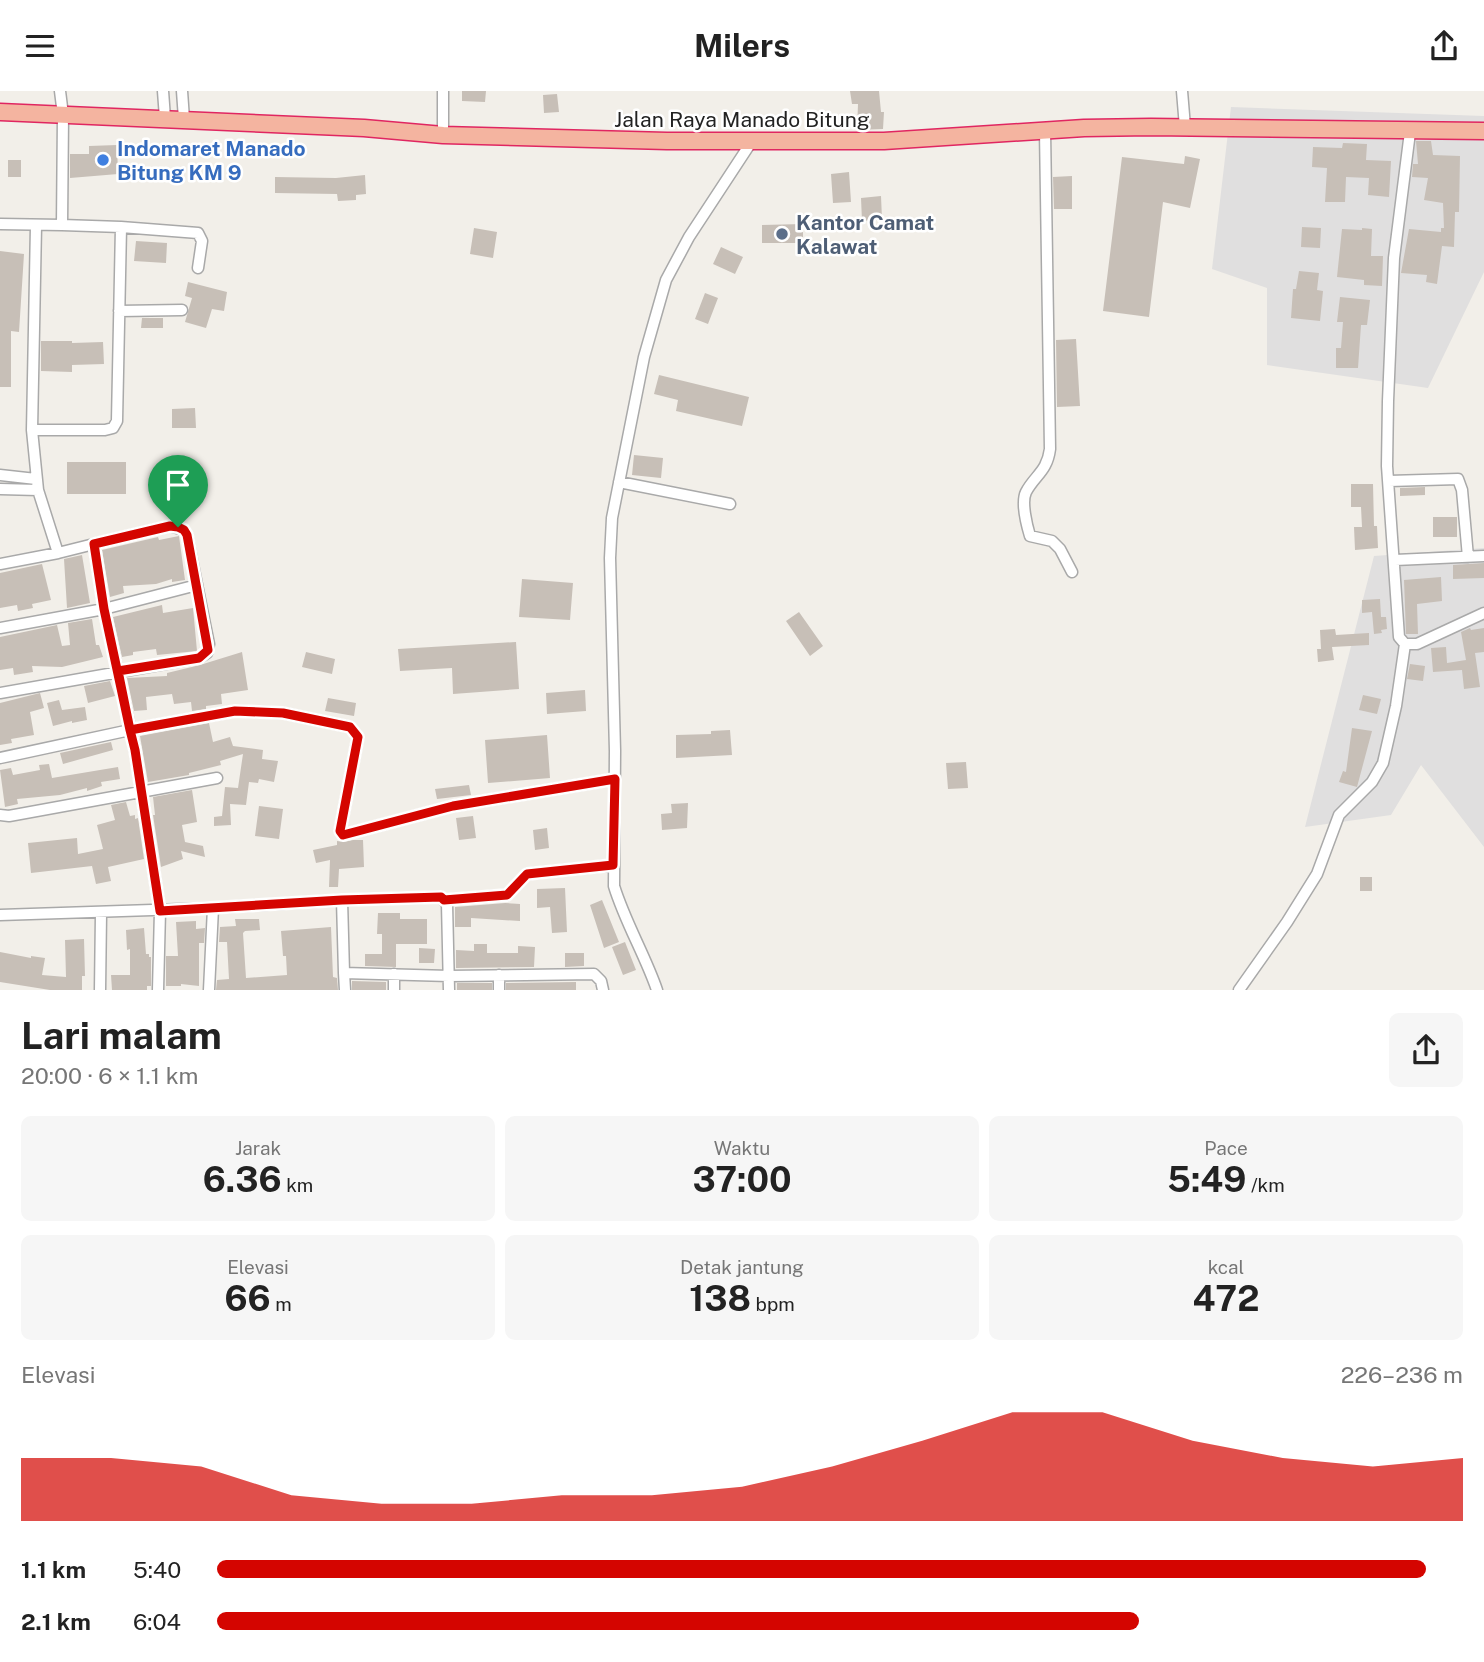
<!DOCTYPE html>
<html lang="id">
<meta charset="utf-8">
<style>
:root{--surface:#fff;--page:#f6f6f6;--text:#222;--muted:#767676;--accent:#d40500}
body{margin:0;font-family:"Public Sans",sans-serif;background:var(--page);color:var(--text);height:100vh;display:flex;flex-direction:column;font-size:26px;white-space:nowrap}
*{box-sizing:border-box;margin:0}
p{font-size:23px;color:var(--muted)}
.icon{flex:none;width:38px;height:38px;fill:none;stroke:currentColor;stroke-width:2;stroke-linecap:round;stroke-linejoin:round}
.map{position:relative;height:899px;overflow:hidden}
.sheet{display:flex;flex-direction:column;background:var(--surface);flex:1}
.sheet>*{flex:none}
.pin{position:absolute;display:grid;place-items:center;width:60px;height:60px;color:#fff;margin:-72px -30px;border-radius:50% 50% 50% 0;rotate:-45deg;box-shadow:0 0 7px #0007}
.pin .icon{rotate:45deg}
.round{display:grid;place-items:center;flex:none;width:74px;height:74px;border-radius:10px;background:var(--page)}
.summary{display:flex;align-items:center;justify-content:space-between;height:119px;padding:0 21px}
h1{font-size:38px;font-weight:700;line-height:52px}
.stats{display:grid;grid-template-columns:repeat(3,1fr);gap:10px;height:119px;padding:7px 21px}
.stats div{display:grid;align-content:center;border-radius:10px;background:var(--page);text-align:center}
.stats b{font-size:35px;font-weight:700}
.stats small{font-size:19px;font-weight:400}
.stats p{font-size:19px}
.chart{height:196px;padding:14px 21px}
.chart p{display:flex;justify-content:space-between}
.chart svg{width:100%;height:126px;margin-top:7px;fill:var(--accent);opacity:.7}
ul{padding:0 21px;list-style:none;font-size:23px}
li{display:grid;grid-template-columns:112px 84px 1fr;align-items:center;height:52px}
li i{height:18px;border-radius:9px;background:var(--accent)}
header{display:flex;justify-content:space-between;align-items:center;height:91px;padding:0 21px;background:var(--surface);font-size:32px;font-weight:700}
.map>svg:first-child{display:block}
.residential{fill:#e0dfdf}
.building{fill:#c7bfb7}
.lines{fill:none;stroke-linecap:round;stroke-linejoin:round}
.minor-casing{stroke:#a9a9a9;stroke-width:13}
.trunk-casing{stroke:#e02661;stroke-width:19}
.minor{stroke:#fff;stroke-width:10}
.trunk{stroke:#f4b4a0;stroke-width:16}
.route-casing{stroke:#fff;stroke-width:14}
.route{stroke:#d40500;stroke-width:9}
.shop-dot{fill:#3f7fe0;stroke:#fff;stroke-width:2.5}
.service-dot{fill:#5c6f8a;stroke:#fff;stroke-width:2.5}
.labels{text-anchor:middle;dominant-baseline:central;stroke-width:5;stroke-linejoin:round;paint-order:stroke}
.street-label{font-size:21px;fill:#222;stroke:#fff}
.shop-label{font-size:21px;font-weight:bold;fill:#366cbe;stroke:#fff;text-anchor:start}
.service-label{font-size:21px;font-weight:bold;fill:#4e5e75;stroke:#fff;text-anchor:start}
</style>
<header><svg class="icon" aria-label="menu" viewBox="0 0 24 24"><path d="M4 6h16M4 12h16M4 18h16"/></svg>Milers<svg class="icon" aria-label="share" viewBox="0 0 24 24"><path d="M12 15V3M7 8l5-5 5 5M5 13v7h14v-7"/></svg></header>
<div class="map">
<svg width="1484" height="899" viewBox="0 0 1484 899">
<rect width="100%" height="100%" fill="#f2efe9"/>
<path class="residential" d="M1231,16L1484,25V181L1428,297L1267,274V197L1212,178Z
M1484,457V756L1421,674L1391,724L1305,736L1374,465Z"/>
<path class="building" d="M462,0H486L485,11L462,10Z
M850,0H879L881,21H884L883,38L857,39L858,13H852Z
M557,3L559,21L544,22L543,4Z
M1416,50H1431L1433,64L1460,65L1459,121H1455L1454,156L1442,155L1437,193L1426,191L1427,184L1401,182L1409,138L1441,141V137H1444L1443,112L1424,109L1428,87L1412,86L1413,73H1418Z
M1343,52L1367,53L1366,69L1391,70L1389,106L1368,104L1369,87L1346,86L1345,111H1325L1327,77L1312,76L1313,56L1342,57Z
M117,54L118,83L70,87V63H89V55Z
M1185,65L1200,68L1190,117L1163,111L1149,226L1103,220L1122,66L1184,73Z
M8,69H21V86H8Z
M849,81L851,111L833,112L831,83Z
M365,84L366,103L356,104V109L338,110L337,103L275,102V86L336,87Z
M1072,85V118H1054L1053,86Z
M881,105L882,128L862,130L861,107Z
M803,133V152H762V134Z
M1302,136L1321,137L1320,157L1301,156Z
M474,137L497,141L493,167L470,163Z
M1362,137L1372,138L1371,165H1383L1382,195L1364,194V189L1337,186L1342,138L1362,139Z
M136,150L167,152L166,172L134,170Z
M721,156L743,166L735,183L713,173Z
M0,160L24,163L19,241L11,240V296H0Z
M1299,180L1319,182L1317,199L1323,200L1320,230L1291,227L1293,198H1296Z
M188,191L227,201L224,220L212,218L206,237L185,231L192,207L185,205Z
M705,202L718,207L708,233L695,228Z
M1340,206L1370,209L1367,234H1361L1358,277H1336V257H1341L1343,231H1337Z
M142,227H163V237H141Z
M1076,248L1080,315L1057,316L1056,249Z
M41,250H72V252L103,251L104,273L72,274V281L41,280Z
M659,284L749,306L742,335L676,320L678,309L654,303Z
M195,317L196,337H172V318Z
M634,364L663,367L661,387L632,384Z
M67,371H126V403H67Z
M1351,393H1373L1374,435H1377L1378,457L1355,459L1354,436H1362L1361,416H1351Z
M1425,396V404L1400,405V397Z
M1433,426H1457V446H1433Z
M179,445L185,489L172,491V488L156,493L123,495L124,502L110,506L102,459L158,446L159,449Z
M82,464L90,512L67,517L64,468Z
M1484,472V487L1453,488V474Z
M42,473L51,509L32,513L33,517L18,520L17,514L0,517V482Z
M1441,486L1442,510L1417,513L1418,543H1406L1404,489Z
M522,488L573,492L570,529L519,526Z
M1380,508L1381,526H1386L1387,538L1381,539L1382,542L1374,543L1372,521L1362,522V509Z
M162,514L163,522L193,517L197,560L157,564L156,558L133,561V564L122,566L113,526Z
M799,521L823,555L810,565L786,530Z
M92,528L96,554H99L103,566L62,576L32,575L33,581L14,584L13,577L0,579V546L57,534L62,555L70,554L68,532Z
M1470,537L1471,539L1484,537V561L1475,562L1480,596L1464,598L1462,579L1433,581L1431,557L1446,556L1447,572L1466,569L1461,541Z
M1335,538L1336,544L1369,542V554L1332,556L1334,569L1318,571L1317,558H1321L1320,539Z
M516,551L519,598L453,603L452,577L400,580L398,558Z
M242,561L248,599L221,603L222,613L206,615V618L192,620L191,611L174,613L172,603L146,606L147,619L134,620L127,587L167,585V582L200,574Z
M306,561L335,568L332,583L302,576Z
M1410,573L1425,575L1423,590L1407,588Z
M110,590L115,605L88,612L84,595Z
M585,599L586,620L547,623L546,602Z
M40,602L44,617L30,621L34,644L11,648L12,652L0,654V612Z
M1363,604L1381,608L1377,623L1359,619Z
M328,607L356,612L354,625L325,620Z
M59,609L62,619L85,616L87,629L72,632V630L53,635L47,612Z
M209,632L213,651L230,646L233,655L263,659L262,668L278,670L274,691L259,688L258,692L249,691L246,714L230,713L231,734L214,735V726L222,725L225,696L238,697L243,663L220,670L221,674L189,682V684L148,691L140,645Z
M1352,637L1372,640L1357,696L1339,691L1343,680L1346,681Z
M730,639L732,664L676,667V644L711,643V640Z
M547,644L550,687L488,692L485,649Z
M111,651L113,659L63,673L60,662Z
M966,671L968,697L948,698L946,672Z
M49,673L52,687L118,676L120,688L101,691L102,695L87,700V697L60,704L17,708L18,713L5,716L0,679L11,677L13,684L40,679L39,674Z
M469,694L471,704L437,708L435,698Z
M192,699L197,731L182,734L185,751L203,755L205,766L181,760L183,768L161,776L153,724H155L153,706Z
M126,711L130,725L135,724V728L138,727L144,768L108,776L111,790L96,793L92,775L31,782L28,752L77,747L78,763L103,758L97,734L115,729L111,714Z
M688,712L687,737L662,739L661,723L672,722L671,713Z
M259,715L283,718L279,748L255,745Z
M473,725L476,747L459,749L456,727Z
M547,737L549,757L535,759L533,739Z
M353,749H363L364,776L339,778L338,796H329L330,769L316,772L313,759L337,754V750L344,751Z
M1360,786H1372V800H1360Z
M565,797L567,841L552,842L550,816L537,817V798Z
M602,809L619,851L604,857L590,814Z
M505,812L520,813V830L471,827V836H455V816Z
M378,822H400V828H427V853H396V876L365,875V863H382V843H377Z
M235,828H259L260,839L245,840L243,842L246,887L287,884L286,865H283L281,840L331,836L333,886L337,887L338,899H216L217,889L229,888L227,851H219L220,836L236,835Z
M196,830V838L205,837L204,852H199V895L181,893V895H166V865H178L176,831Z
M144,837L146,863H149V866H151V895H147V899H112L111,884H130V858L127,859L126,839Z
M84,848L85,885H82V899H50L0,891V861L31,867V865L45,867L42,884L66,886L65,849Z
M625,851L636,879L623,884L612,856Z
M474,853H487V862H518V855L535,856L534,876L456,877V859L474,860Z
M419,857L435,858L434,872H419Z
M565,862H584V875L565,876Z
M352,890L386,891V899H352Z
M576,891V899H506V892Z
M457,892H492V899H457Z"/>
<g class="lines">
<g class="minor-casing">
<path id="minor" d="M163,0L165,27
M182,0L184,28
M443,0V44
M1182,0L1185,36
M1045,40L1050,358C1047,381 1035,384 1026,401C1021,411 1027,435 1030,445L1052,450L1060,458L1072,481
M1410,41L1394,167L1388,310L1387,375L1399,546L1405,553H1417L1484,522
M0,133L62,134L63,24L60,0
M36,135L32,339L38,399L58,462L94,453L104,518L135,659L160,820L158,899
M121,136L198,142L202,150L198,177
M119,220L182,219
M32,339H105L113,337L117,330L121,136L62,134
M0,384L36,388
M1389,390L1458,388L1462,399L1468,466
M619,391L730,413
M0,398L38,399
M1395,469L1484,465
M0,473L58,462
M0,537L104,518L197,494
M0,602L199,567L207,562L209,553L187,444L184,439L170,435L94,453
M0,667L130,639L235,620L283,622L350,636L358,646L340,740L343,744L453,715L615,688
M0,724L9,725L217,687
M342,809L344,882L449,885L594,883L601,890L603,899
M445,809L507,804L527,783L613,774
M0,824L213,817
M344,882L345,899
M394,883V899
M499,884V899
M100,899L101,823
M209,899L213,817L342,809L441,806L447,813L449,899
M657,899C645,864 625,831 614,795L615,660L610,467L612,427L644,266L666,189L689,146L752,50
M1239,899L1287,831L1317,783L1339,724L1372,691L1383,672L1396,615L1405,553"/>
</g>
<g class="trunk-casing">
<path id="trunk" d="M0,21L364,37L443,44L667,50H884L1084,37L1151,36L1484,40"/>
</g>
<use href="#minor" class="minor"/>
<use href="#trunk" class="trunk"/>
</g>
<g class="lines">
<g class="route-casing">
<path id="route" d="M178,436L170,435L94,453L104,518L130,639L135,659L160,820L342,809L441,806L444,809L507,804L527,783L613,774L615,688L453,715L343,744L340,740L358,646L350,636L283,622L235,620L130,639L118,580L199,567L208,559L187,444L184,439L178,436"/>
</g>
<use href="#route" class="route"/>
</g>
<circle class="shop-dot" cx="103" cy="69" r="7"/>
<circle class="service-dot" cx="782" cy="143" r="7"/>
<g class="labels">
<g class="street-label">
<text x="742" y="28">Jalan Raya Manado Bitung</text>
</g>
<g class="shop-label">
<text x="117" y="57">Indomaret Manado<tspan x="117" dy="24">Bitung KM 9</tspan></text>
</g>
<g class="service-label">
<text x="796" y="131">Kantor Camat<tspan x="796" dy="24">Kalawat</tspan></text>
</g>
</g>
</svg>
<div class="pin" style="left:178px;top:436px;background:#1e9e55"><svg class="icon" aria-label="arrive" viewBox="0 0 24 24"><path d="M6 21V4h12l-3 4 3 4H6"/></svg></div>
</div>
<section class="sheet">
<div class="summary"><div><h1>Lari malam</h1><p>20:00 · 6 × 1.1 km</p></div><a class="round"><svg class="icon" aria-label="share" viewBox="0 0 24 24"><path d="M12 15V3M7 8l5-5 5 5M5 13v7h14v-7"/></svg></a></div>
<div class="stats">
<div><p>Jarak</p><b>6.36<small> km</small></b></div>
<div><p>Waktu</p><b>37:00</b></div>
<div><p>Pace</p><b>5:49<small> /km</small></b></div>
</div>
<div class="stats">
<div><p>Elevasi</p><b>66<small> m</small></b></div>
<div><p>Detak jantung</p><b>138<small> bpm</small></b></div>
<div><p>kcal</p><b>472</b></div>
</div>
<div class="chart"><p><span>Elevasi</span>226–236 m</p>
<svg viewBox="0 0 160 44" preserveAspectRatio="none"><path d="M0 44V22L10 22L20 25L30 35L40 38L50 38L60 35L70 35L80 32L90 25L100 16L110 6L120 6L130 16L140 22L150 25L160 22V44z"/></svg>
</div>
<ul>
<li><b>1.1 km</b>5:40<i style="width:97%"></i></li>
<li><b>2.1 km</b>6:04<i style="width:74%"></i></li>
</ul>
</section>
